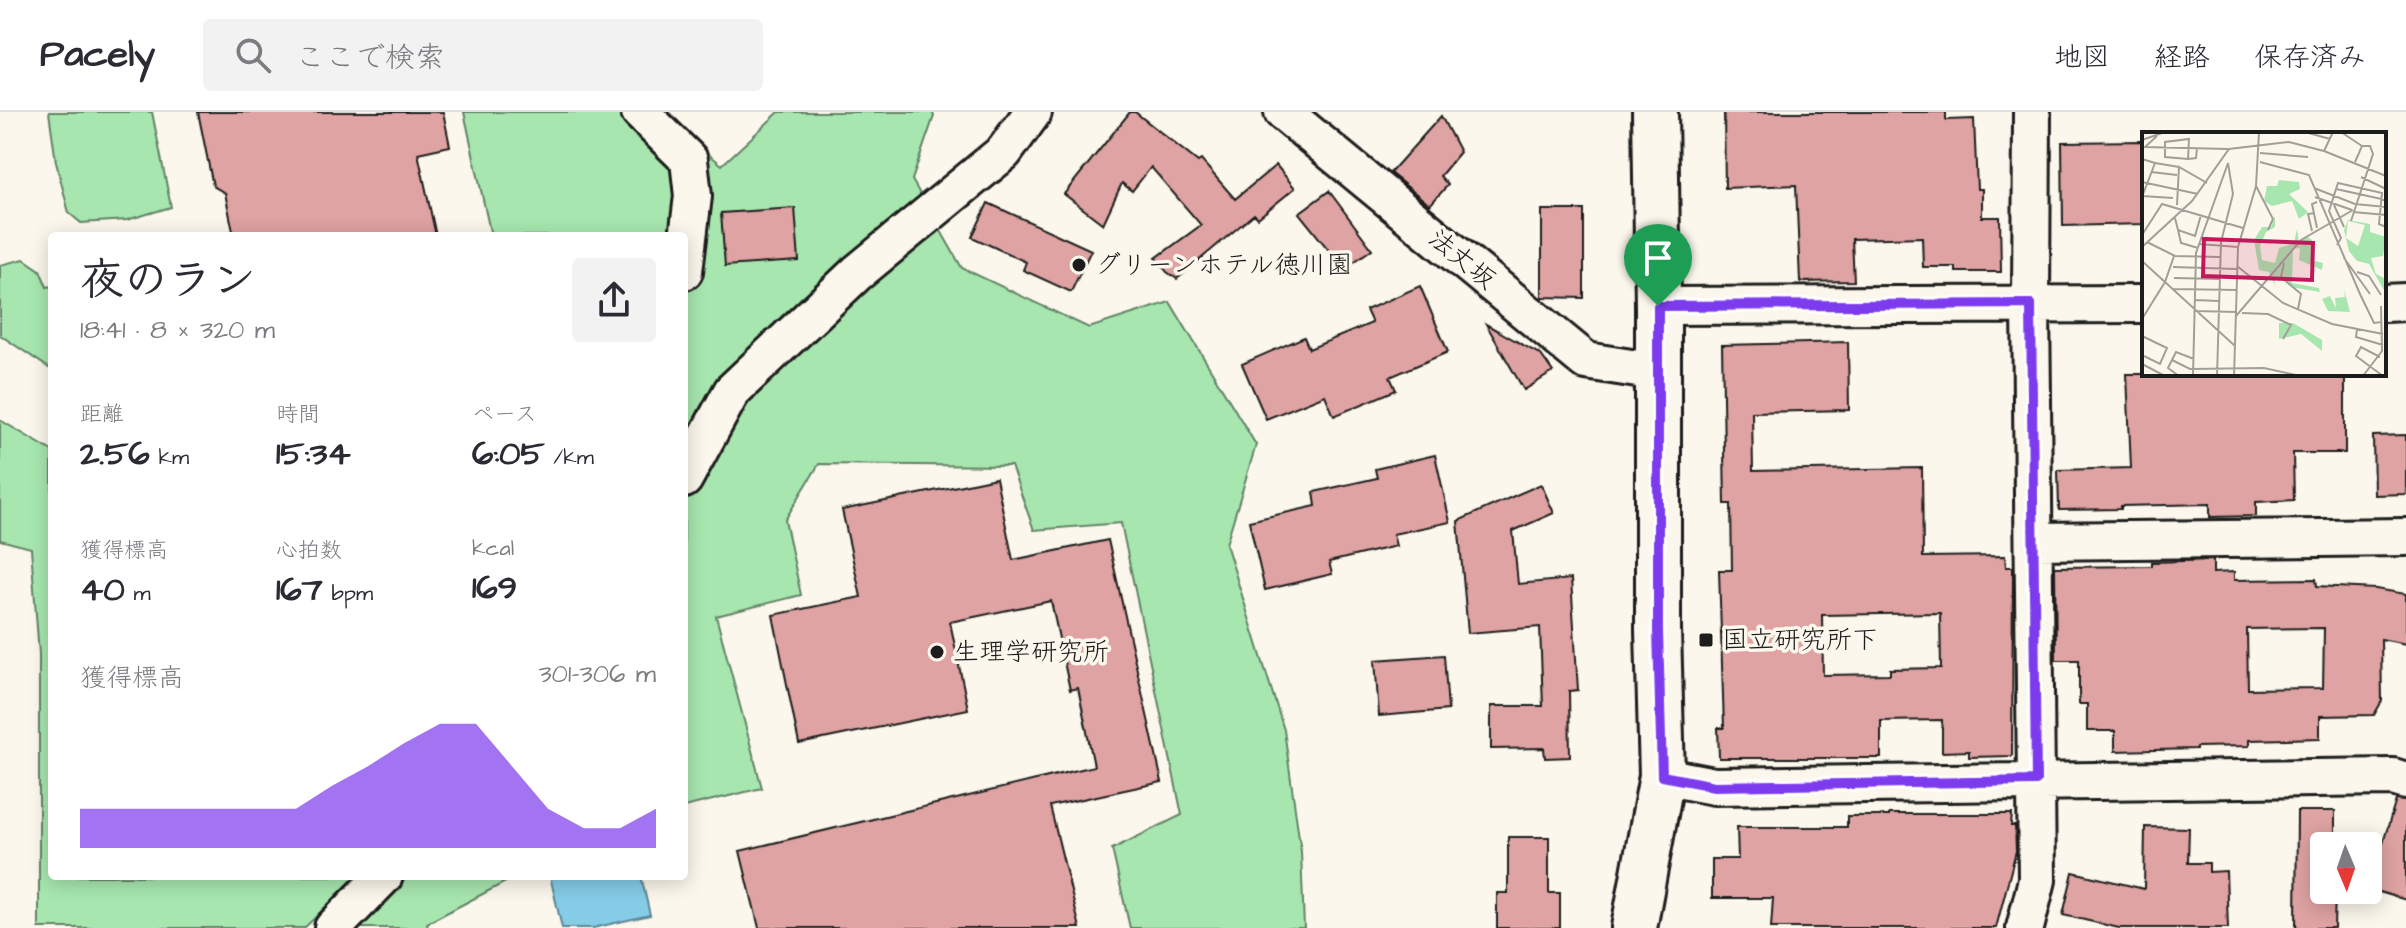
<!DOCTYPE html>
<html lang="ja">
<meta charset="utf-8">
<style>
:root{--surface:#fff;--page:#f2f2f3;--text:#2b2b33;--muted:#7c7c81;--line:#e1e1e2;--accent:#7c3aed}
body{margin:0;font-family:"Architects Daughter","Klee One",sans-serif;background:var(--page);color:var(--text);height:100vh;display:flex;flex-direction:column;font-size:30px;white-space:nowrap}
*{box-sizing:border-box;margin:0}
p{font-size:26px;color:var(--muted)}
.icon{flex:none;width:44px;height:44px;fill:none;stroke:currentColor;stroke-width:2;stroke-linecap:round;stroke-linejoin:round}
.map{position:relative;flex:1;overflow:hidden}
.drawer{position:absolute;left:48px;top:120px;width:640px;height:648px;display:flex;flex-direction:column;background:var(--surface);border-radius:8px;box-shadow:0 4px 20px #0003}
.drawer>*{flex:none}
.needle{width:52px;rotate:178deg}
.fabs{position:absolute;left:2310px;top:720px;display:grid;gap:16px}
.fabs a{display:grid;place-items:center;width:72px;height:72px;border-radius:8px;background:var(--surface);box-shadow:0 4px 20px #0003;font-size:40px}
.pin{position:absolute;display:grid;place-items:center;width:68px;height:68px;color:#fff;margin:-82px -34px;border-radius:50% 50% 50% 0;rotate:-45deg;box-shadow:0 0 8px #0007}
.pin .icon{rotate:45deg}
.round{display:grid;place-items:center;flex:none;width:84px;height:84px;border-radius:8px;background:var(--page)}
.summary{display:flex;align-items:center;justify-content:space-between;height:136px;padding:0 32px}
h1{font-size:44px;font-weight:700;line-height:60px}
.metrics{display:grid;grid-template-columns:repeat(3,1fr);gap:12px;height:136px;padding:8px 32px}
.metrics div{display:grid;align-content:center}
.metrics b{font-size:34px;font-weight:700}
.metrics small{font-size:22px;font-weight:400}
.metrics p{font-size:22px}
.chart{height:224px;padding:16px 32px}
.chart p{display:flex;justify-content:space-between}
.chart svg{width:100%;height:144px;margin-top:8px;fill:var(--accent);opacity:.7}
header{display:flex;align-items:center;gap:48px;box-sizing:border-box;height:112px;padding:0 40px;background:var(--surface);border-bottom:2px solid var(--line)}
header strong{font-size:38px}
nav{display:flex;gap:44px;margin-inline-start:auto;font-size:28px}
.search{width:560px;height:72px;background:var(--page);display:flex;align-items:center;gap:20px;box-sizing:border-box;padding:0 28px;border-radius:8px;color:var(--muted);font-size:30px}
.map>svg:first-child{display:block}
.green{fill:#a7e7af;stroke:#628266;stroke-width:2}
.water{fill:#85cce6;stroke:#5b8695;stroke-width:2}
.building{fill:#dea3a2;stroke:#1c1c1c;stroke-width:2;fill-rule:evenodd}
.lines{fill:none;stroke-linecap:round;stroke-linejoin:round}
.minor-casing{stroke:#1c1c1c;stroke-width:42}
.secondary-casing{stroke:#1c1c1c;stroke-width:50}
.minor{stroke:#fbf7ec;stroke-width:36}
.secondary{stroke:#fbf7ec;stroke-width:44}
.route-casing{stroke:#fff;stroke-width:16}
.route{stroke:#7c3aed;stroke-width:10}
.poi-dot{fill:#1c1c1c;stroke:#fbf7ec;stroke-width:3}
.labels{text-anchor:middle;dominant-baseline:central;stroke-width:7;stroke-linejoin:round;paint-order:stroke}
.street-label{font-size:26px;fill:#1c1c1c;stroke:#fbf7ec}
.poi-label{font-size:26px;fill:#1c1c1c;stroke:#fbf7ec;text-anchor:start}
.inset-road{fill:none;stroke:#a29f99;stroke-width:2}
.view{fill:#c2185b;fill-opacity:0.15;stroke:#c2185b;stroke-width:4}
.inset-edge{fill:none;stroke:#1c1c1c;stroke-width:4}
</style>
<header>
<strong>Pacely</strong>
<div class="search"><svg class="icon" aria-label="search" viewBox="0 0 24 24"><circle cx="10" cy="10" r="6"/><path d="M15 15l6 6"/></svg>ここで検索</div>
<nav><a>地図</a><a>経路</a><a>保存済み</a></nav>
</header>
<div class="map">
<svg width="2406" height="816" viewBox="0 0 2406 816">
<rect width="100%" height="100%" fill="#fbf7ec"/>
<filter id="ink" filterUnits="userSpaceOnUse"><feTurbulence type="fractalNoise" baseFrequency=".0125" numOctaves="2"/><feDisplacementMap in="SourceGraphic" scale="16" xChannelSelector="R" yChannelSelector="G"/><feConvolveMatrix kernelMatrix="1 2 1 2 8 2 1 2 1" color-interpolation-filters="sRGB"/></filter>
<g filter="url(#ink)">
<path class="green" d="M49,0H152L171,95L127,108L81,111L69,101L56,50Z
M464,0H657L722,53L779,0H932L934,4L912,68L962,156L1089,216L1170,190L1256,333L1226,432L1284,618L1301,740L1304,816H1130L1112,737L1182,703L1121,411L1034,418L1011,354L819,352L785,408L801,483L716,504L762,676L684,695V124H491Z
M24,147L40,158L47,175L52,174V258L0,223V153Z
M0,308L52,339V764H517L427,811L428,816H330L319,802L304,816H39V542L31,436L0,428Z"/>
<path class="water" d="M550,764H641L650,803L593,816H562Z"/>
<path class="building" d="M198,0H443L450,34L418,41L436,124H234L225,81L213,74Z
M1130,0H1135L1198,50L1201,48L1235,87L1276,53L1295,76L1258,106L1254,102L1177,167L1167,160L1156,146L1201,113L1151,55L1132,79L1122,71L1103,112L1064,82Z
M1724,0H1946V8L1974,7L1977,77H1982V105H2000L2001,160H1956V155H1923L1922,125L1852,127L1854,169L1800,170L1796,73L1725,76Z
M1441,4L1460,40L1440,64L1448,73L1430,93L1390,61Z
M2144,29V112L2063,114L2062,30Z
M1329,79L1372,137L1344,157L1299,101Z
M988,91L1091,138L1071,180L1023,158L1026,150L972,125Z
M795,96L799,149L725,154L721,101Z
M1542,98H1584V186L1542,185Z
M1420,174L1448,240L1390,265L1396,278L1334,304L1325,283L1266,307L1242,252L1304,225L1309,237L1372,211L1366,198Z
M1486,212L1541,243L1553,260L1524,278Z
M1848,230L1849,298L1752,300L1753,359L1922,356L1923,445L2005,444L2006,455H2013L2012,644L1969,645V639L1942,640V608L1881,609V646H1719L1718,616H1724L1719,458H1732L1731,392H1725L1722,233ZM1940,501L1941,556L1890,557V562L1823,563L1822,503Z
M2127,262H2345V341H2293L2294,388L2256,390V404L2210,405V392L2121,394V397L2059,398L2058,358L2131,356Z
M2406,323V382L2374,383L2373,324Z
M1435,343L1450,410L1393,422L1396,434L1329,450L1332,462L1265,478L1249,409L1316,394L1314,380L1377,366L1375,357Z
M996,366L1013,448L1108,428L1162,670L1050,694L1080,816H759L740,739L1094,654L1078,576L1070,578L1051,489L950,510L968,597L799,632L773,503L861,485L842,398Z
M1541,372L1554,401L1513,419L1518,472L1571,467L1578,578L1569,579L1570,645L1545,646L1544,636L1491,637V594H1543L1540,515L1468,521L1458,409Z
M2213,448V461L2234,460V468L2316,467L2317,474L2376,477L2406,482V532L2381,527L2382,589L2374,603L2320,604V626L2249,628V634L2196,635V637L2115,639V619H2087V592H2079V548H2056L2055,455L2152,454V450ZM2324,516L2323,576L2248,577L2247,517Z
M1444,543L1448,598L1379,604L1375,548Z
M2396,688L2406,689V788L2369,777Z
M2297,699H2335V734H2324V778H2335L2334,816H2296Z
M1889,702H2012L2011,714H2015L2016,739L1996,816H1771L1773,786H1712V747H1738L1737,715H1847V704H1889Z
M2145,715L2189,716L2188,751H2209V760L2226,759L2228,816H2119L2063,803L2073,760L2144,777Z
M1508,725H1549V781H1560V816H1497V781H1508Z"/>
<g class="lines">
<g class="minor-casing">
<path id="minor" d="M640,0L689,48L693,84L684,159
M1283,0L1586,249L1657,260
M2384,191L2406,190
M1658,194L2144,192
M684,367L732,279L857,161L1004,40L1033,0
M2034,429L2406,425
M1662,664L1714,674L2393,665L2406,669
M333,816L384,764
M2025,816L2037,768L2031,192L2032,0"/>
</g>
<g class="secondary-casing">
<path id="secondary" d="M1634,816L1662,664L1658,518V194L1655,0"/>
</g>
<use href="#minor" class="minor"/>
<use href="#secondary" class="secondary"/>
</g>
</g>
<g class="lines" filter="url(#ink)">
<g class="route-casing">
<path id="route" d="M2031,192L2036,669L1714,674L1662,664L1658,518V194Z"/>
</g>
<use href="#route" class="route"/>
</g>
<g class="poi-dot">
<circle cx="1079" cy="153" r="8"/>
<rect x="1698" y="520" width="16" height="16" rx="4"/>
<circle cx="937" cy="540" r="8"/>
</g>
<g class="labels">
<g class="street-label">
<text transform="translate(1462 147) rotate(39)">法丈坂</text>
</g>
<g class="poi-label">
<text x="1095" y="153">グリーンホテル徳川園</text>
<text x="1722" y="528">国立研究所下</text>
<text x="953" y="540">生理学研究所</text>
</g>
</g>
<g transform="translate(2142 20)">
<rect width="244" height="244" fill="#fbf7ec"/>
<path d="M137,48L157,50L158,57L147,62L166,80L157,87L150,69L130,74L122,69L125,54H135ZM133,84V95L124,100L118,114L120,128L133,131L137,116L152,111L155,97L157,111L164,104L170,108L169,128L181,131L180,138L157,128L158,116L151,117L150,151L177,156L178,160L149,155L137,145L132,149L134,156L127,140L117,138L112,108L120,95H129ZM206,88L228,92V100L244,105L241,124L229,126L234,142L242,146L244,162L227,132L215,129L207,119L202,98ZM206,89L223,93L216,114L204,106ZM202,157L208,180L186,179L180,167L188,164L194,176L193,166L203,165ZM137,191H151L180,208V219L159,202L137,207Z" fill="#a7e7af" fill-rule="evenodd"/>
<path class="inset-road" d="M163,0L188,7M199,0L220,14M15,4L3,15L86,17M0,8L23,0M23,16V25L46,27L54,26L55,17M23,16V10L47,7L46,27M182,19L244,44M118,21L166,25M0,27L13,31L0,65M118,30L167,43L218,162L232,191L240,190M13,31L37,35M9,40L35,43M219,45L244,57M0,50L56,62M114,54L131,87L126,98M172,56L213,72L244,75M194,57L244,68M0,64L31,66M173,65L210,78M175,70L170,72L175,96M35,73L37,35L65,51M192,73L202,95M211,80L244,83M33,86L36,98L53,104L59,83M209,89L231,22L228,14H220L213,30M36,98L39,111L56,116M170,99L166,82L173,81M0,103L20,72L101,96M5,110L33,124L78,125M57,112L96,115M195,113L199,106L187,79L196,51L240,61L237,92L244,95M0,115L50,69L87,17L147,10L182,19L191,0M202,126L228,162M0,129L93,214M142,131L139,145L159,162L156,177M95,134L141,171L190,192L241,202M31,135L95,137M215,140L227,144L239,163M32,146L78,147M31,157L95,158M53,168L77,169M54,179L94,180M100,181L126,182L149,193L141,207M94,184L159,108L211,78M0,187L23,150L32,124M215,197L214,205L241,213M0,204L25,216L18,232L2,224M238,225L219,215L214,224L241,244M30,228L48,237L122,236L158,244M0,232L23,244M37,244L26,236L34,220L52,227M51,244L54,121L86,31L91,62L79,110L75,244M92,244L96,115L114,54L117,0M221,244L240,219L239,174"/>
<path class="view" d="M62,107L171,111L170,148L61,144Z"/>
<rect width="244" height="244" class="inset-edge"/>
</g>
</svg>
<div class="fabs">
<a><svg class="needle" viewBox="-14 -14 28 28"><path d="M0-13l5 13h-10z" fill="#e53935"/><path d="M0 13l5-13h-10z" fill="#7c7c81"/></svg></a>
</div>
<div class="pin" style="left:1658px;top:194px;background:#1e9e55"><svg class="icon" aria-label="arrive" viewBox="0 0 24 24"><path d="M6 21V4h12l-3 4 3 4H6"/></svg></div>
<section class="drawer">
<div class="summary"><div><h1>夜のラン</h1><p>18:41 · 8 × 320 m</p></div><a class="round"><svg class="icon" aria-label="share" viewBox="0 0 24 24"><path d="M12 15V3M7 8l5-5 5 5M5 13v7h14v-7"/></svg></a></div>
<div class="metrics">
<div><p>距離</p><b>2.56<small> km</small></b></div>
<div><p>時間</p><b>15:34</b></div>
<div><p>ペース</p><b>6:05<small> /km</small></b></div>
</div>
<div class="metrics">
<div><p>獲得標高</p><b>40<small> m</small></b></div>
<div><p>心拍数</p><b>167<small> bpm</small></b></div>
<div><p>kcal</p><b>169</b></div>
</div>
<div class="chart"><p><span>獲得標高</span>301–306 m</p>
<svg viewBox="0 0 160 44" preserveAspectRatio="none"><path d="M0 44V32L10 32L20 32L30 32L40 32L50 32L60 32L70 25L80 19L90 12L100 6L110 6L120 19L130 32L140 38L150 38L160 32V44z"/></svg>
</div>
</section>
</div>
